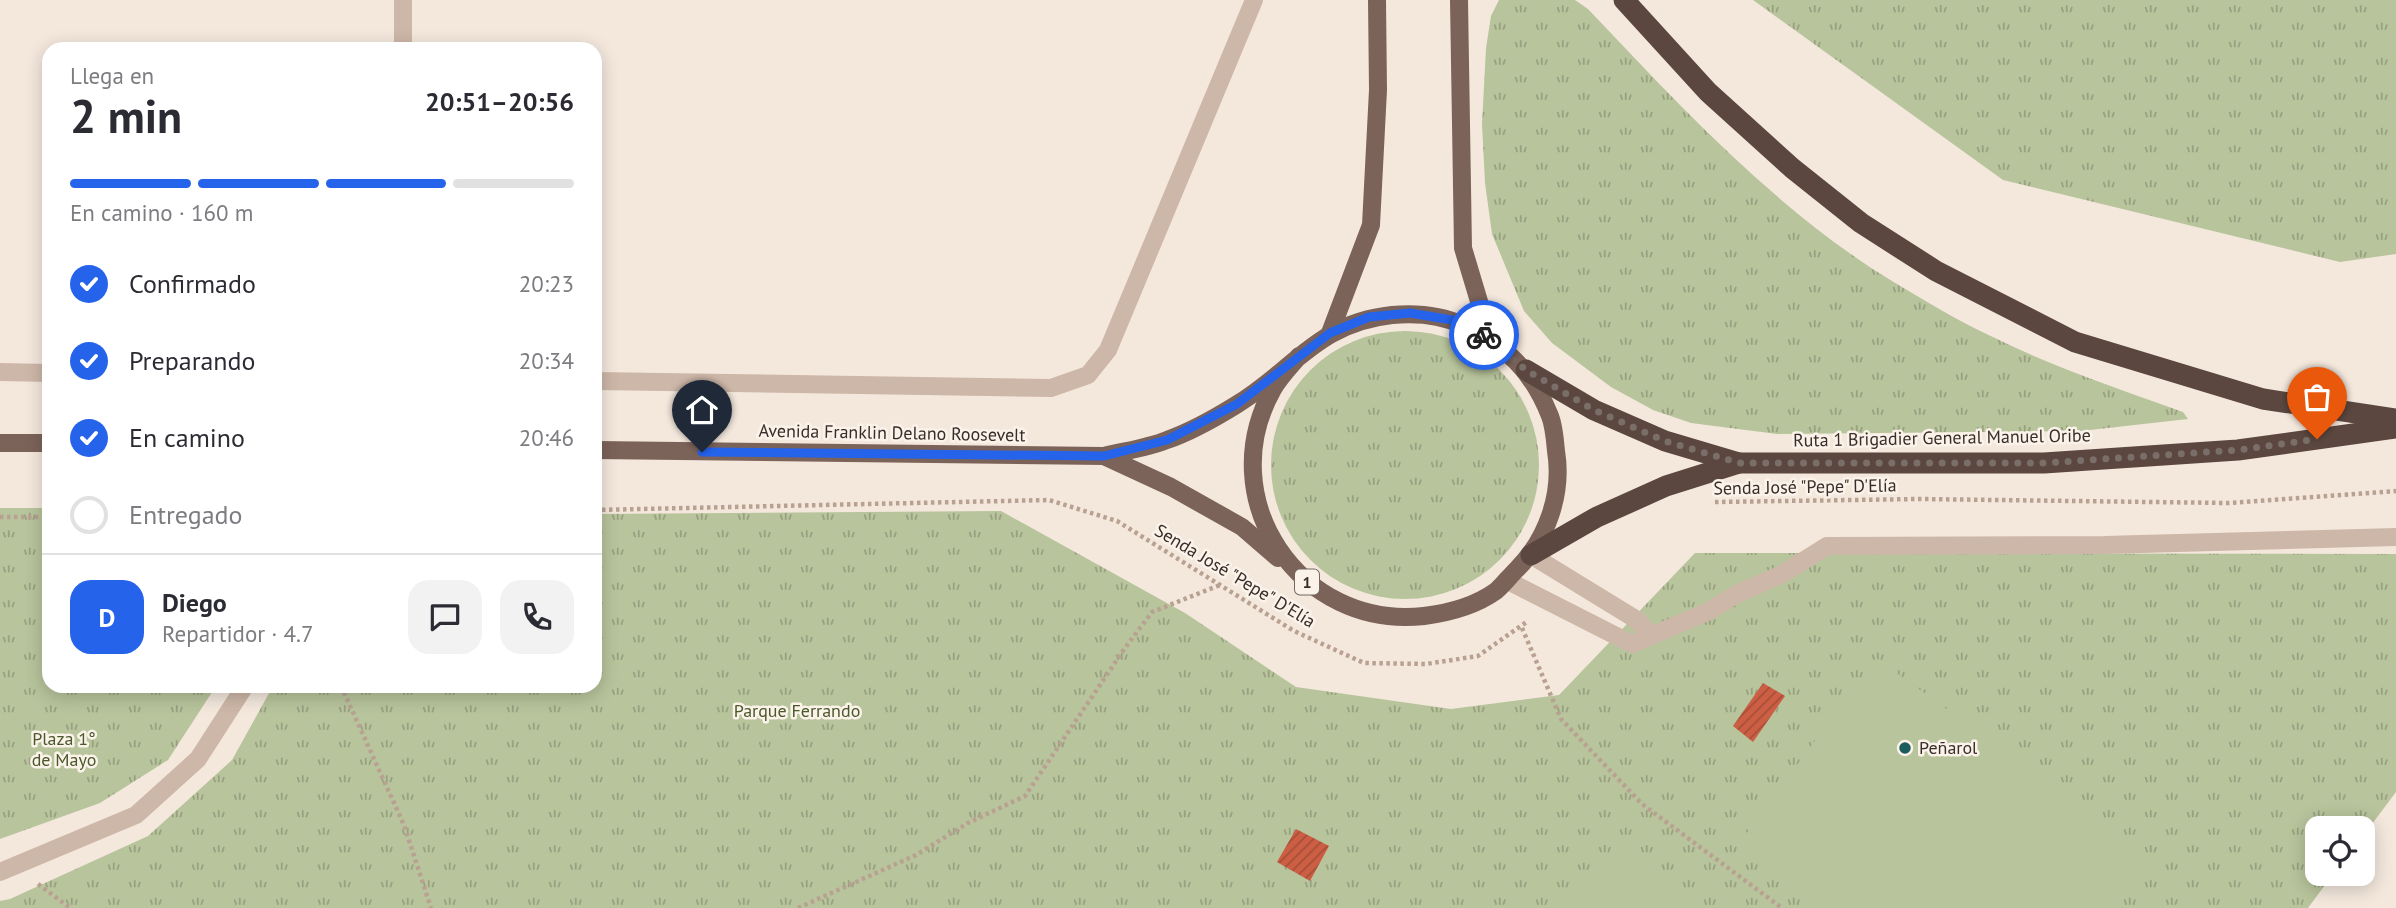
<!DOCTYPE html>
<html lang="es">
<head>
<meta charset="utf-8">
<style>
  body { margin:0; font-family:"PT Sans",sans-serif; background:#f2f2f3; color:#2b2b33; height:100vh; display:flex; flex-direction:column; font-size:26px; white-space:nowrap }
  * { box-sizing:border-box; margin:0 }
  p { font-size:23px; color:#7c7c81 }
  .icon { flex:none; width:38px; height:38px; fill:none; stroke:currentColor; stroke-width:2; stroke-linecap:round; stroke-linejoin:round }
  .map { position:relative; flex:1; overflow:hidden }
  .side { position:absolute; left:42px; top:42px; width:560px; height:651px; display:flex; flex-direction:column; background:#fff; border-radius:21px; box-shadow:0 4px 18px #0003 }
  .side>* { flex:none }
  .tools { position:absolute; left:2305px; top:816px; display:grid; gap:14px }
  .tools a { display:grid; place-items:center; width:70px; height:70px; border-radius:14px; background:#fff; box-shadow:0 4px 18px #0003; font-size:35px }
  .pin { position:absolute; display:grid; place-items:center; width:60px; height:60px; color:#fff; margin:-72px -30px; border-radius:50% 50% 50% 0; rotate:-45deg; box-shadow:0 0 7px #0007 }
  .pin .icon { rotate:45deg }
  .courier { position:absolute; display:grid; place-items:center; width:70px; height:70px; margin:-35px; border:5px solid #2563eb; border-radius:50%; background:#fff; color:#222; box-shadow:0 2px 9px #0007 }
  .overview em { font-style:normal; font-weight:700 }
  .overview div { display:flex; flex-direction:column-reverse }
  .overview { display:flex; align-items:center; justify-content:space-between; height:119px; padding:0 28px }
  h1 { font-size:46px; font-weight:700; line-height:52px }
  .bar { display:grid; grid-template-columns:repeat(4,1fr); gap:10px 7px; align-content:center; height:84px; padding:0 28px }
  .bar i { height:9px; border-radius:5px; background:#e1e1e2 }
  .bar .active { background:#2563eb }
  .bar p { grid-column:span 4 }
  .line { display:flex; align-items:center; gap:18px; padding:0 28px; border-top:2px solid #e1e1e2 }
  .line div { flex:1 }
  .round { display:grid; place-items:center; flex:none; width:74px; height:74px; border-radius:21px; background:#f2f2f3 }
  ol { padding:0 28px; list-style:none }
  li { display:flex; align-items:center; gap:21px; height:77px }
  li p { margin-inline-start:auto }
  li .icon { padding:7px; border-radius:50%; background:#2563eb; color:#fff; stroke-width:4 }
  li:last-child { color:#7c7c81 }
  li i { width:38px; height:38px; border:4px solid #e1e1e2; border-radius:50% }
  .map>svg:first-child { display:block }
  .grass { fill:url(#grass-tufts) }
  .pitch { fill:#b8c49c }
  .building { fill:url(#building-hatch) }
  .lines { fill:none; stroke-linecap:round; stroke-linejoin:round }
  .path { stroke:#b9a192; stroke-width:4.5; stroke-dasharray:3.5 3.5; stroke-linecap:butt }
  .street { stroke:#cdb7a8; stroke-width:18 }
  .primary { stroke:#7c6359; stroke-width:18 }
  .highway { stroke:#5b473f; stroke-width:21 }
  .done { stroke:#7a6e68; stroke-width:7; stroke-dasharray:0 12.6 }
  .route { stroke:#2563eb; stroke-width:9 }
  .poi-dot { fill:#1c5c5d; stroke:#fbf3ea; stroke-width:2.5 }
  .labels { text-anchor:middle; stroke-width:5; stroke-linejoin:round; paint-order:stroke }
  .shield { fill:#fbf3ea; stroke:#736863; stroke-width:2 }
  .shield-label { font-size:16px; font-weight:bold; fill:#392d29 }
  .street-label { font-size:18px; fill:#392d29; stroke:#fbf3ea }
  .park-label { font-size:18px; fill:#4a592b; stroke:#fbf3ea }
  .poi-label { font-size:18px; fill:#392d29; stroke:#fbf3ea; text-anchor:start }
</style>
</head>
<body>
<div class="map">
<svg width="2396" height="908" viewBox="0 0 2396 908">
  <defs>
    <pattern id="grass-tufts" width="24" height="20" patternUnits="userSpaceOnUse" patternTransform="scale(1.75)"><rect width="24" height="20" fill="#b8c49c"/><path d="M3 7l-1-3M5 7V3M7 7l1-3M15 17l-1-3M17 17v-4M19 17l1-3" fill="none" stroke="#97a07f"/></pattern>
    <pattern id="building-hatch" width="6" height="6" patternUnits="userSpaceOnUse" patternTransform="scale(1.75)"><rect width="6" height="6" fill="#cc5e44"/><path d="M-1 1l2-2M0 6l6-6M5 7l2-2" fill="none" stroke="#a74e39"/></pattern>
  </defs>
  <rect width="100%" height="100%" fill="#f4e8dd"/>
  <!-- grass -->
  <g class="grass">
    <path d="M1499,0H1575L1588,9C1680,106 1778,212 1892,281C1925,301 1960,322 1995,338C2055,368 2120,389 2183,412L2188,419L2081,431L1777,434L1691,423L1653,410L1611,387L1552,343L1524,311L1492,234L1485,183L1482,124L1486,48L1491,16Z"/>
    <polygon points="1753,0 2396,0 2396,254 2340,262 2003,180"/>
    <circle cx="1405" cy="465" r="134"/>
    <polygon points="0,508 49,508 49,686 216,686 168,760 100,803 0,839"/>
    <polygon points="1001,511 1185,613 1296,687 1451,709 1559,695 1695,553 2396,554 2396,792 2363,836 2362,828 2317,828 2317,873 2334,873 2308,908 0,908 0,901 10,899 148,836 232,760 273,686 595,686 595,514"/>
  </g>
  <!-- pitch -->
  <g class="pitch">
    <polygon points="1876,658 2149,856 2110,908 1834,908 1743,838"/>
    <polygon points="1618,842 1619,842 1707,908 1569,908"/>
  </g>
  <!-- building -->
  <g class="building">
    <polygon points="1763,683 1785,696 1753,742 1733,726"/>
    <polygon points="1296,829 1329,846 1310,881 1277,862"/>
  </g>
  <g class="lines">
    <!-- path -->
    <g class="path">
      <polyline points="1715,502 1919,499 2228,503 2396,491"/>
      <polyline points="595,510 1049,500 1117,521 1294,631 1364,663 1426,664 1478,656 1528,621"/>
      <polyline points="0,517 49,517"/>
      <polyline points="1522,628 1561,719 1642,804 1782,908"/>
      <polyline points="341,686 404,825 431,908"/>
      <polyline points="38,884 70,908"/>
      <polyline points="798,908 916,855 968,823 1025,796 1125,648 1152,612 1220,585"/>
    </g>
    <!-- street -->
    <g class="street">
      <polyline points="403,49 403,0"/>
      <polyline points="0,372 49,373"/>
      <polyline points="595,381 1051,388 1088,375 1108,350 1254,0"/>
      <polyline points="1531,555 1637,620 1652,636"/>
      <polyline points="1506,580 1632,644 1707,612 1737,594 1782,574 1827,546 2104,545 2396,537"/>
      <polyline points="0,872 136,815 198,759 245,686"/>
    </g>
    <!-- primary -->
    <g class="primary">
      <polyline points="1459,0 1463,248 1490,338"/>
      <polyline points="1330,333 1371,225 1378,90 1377,0"/>
      <polyline points="0,443 49,443"/>
      <path d="M595,450L1104,456C1124,451 1147,448 1167,440C1190,432 1215,418 1236,405C1294,370 1317,323 1392,315C1415,313 1441,315 1462,325C1505,345 1532,370 1550,416C1554,426 1555,440 1556,451C1563,494 1547,539 1517,569C1510,576 1503,585 1496,591C1475,606 1448,613 1424,616C1300,630 1211,499 1273,389C1280,377 1290,367 1299,356"/>
      <polyline points="1104,456 1171,487 1242,527 1278,558"/>
    </g>
    <!-- highway -->
    <g class="highway">
      <polyline points="1624,0 1708,92 1792,168 1861,223 1936,271 2075,342 2263,399 2396,419"/>
      <polyline points="1526,370 1594,410 1665,441 1739,463 2044,463 2238,450 2396,428"/>
      <polyline points="1531,555 1597,517 1666,486 1739,463"/>
    </g>
  </g>
  <g class="lines">
    <!-- done -->
    <polyline class="done" points="1484,335 1526,370 1594,410 1665,441 1739,463 2044,463 2238,450 2317,439"/>
    <!-- route -->
    <polyline class="route" points="702,452 1104,456 1167,440 1237,404 1330,333 1369,317 1410,313 1452,320 1484,335"/>
  </g>
  <!-- markers -->
  <circle class="poi-dot" cx="1905" cy="748" r="7"/>
  <g class="labels">
    <!-- shield labels -->
    <rect class="shield" x="1295" y="569.5" width="24" height="25" rx="5"/>
    <g class="shield-label">
      <text x="1307" y="588">1</text>
    </g>
    <!-- street labels -->
    <g class="street-label">
      <text transform="translate(892 433) rotate(1)" y="6">Avenida Franklin Delano Roosevelt</text>
      <text transform="translate(1942 438) rotate(-1)" y="6">Ruta 1 Brigadier General Manuel Oribe</text>
      <text transform="translate(1805 487) rotate(-1)" y="6">Senda José "Pepe" D'Elía</text>
      <text transform="translate(1235 576) rotate(31)" y="6">Senda José "Pepe" D'Elía</text>
    </g>
    <!-- park labels -->
    <g class="park-label">
      <text x="797" y="717">Parque Ferrando</text>
      <text x="64" y="745">Plaza 1°<tspan x="64" dy="21">de Mayo</tspan></text>
    </g>
    <!-- poi labels -->
    <g class="poi-label">
      <text x="1919" y="754">Peñarol</text>
    </g>
  </g>
</svg>
<div class="tools">
<a><svg class="icon" aria-label="locate" viewBox="0 0 24 24"><circle cx="12" cy="12" r="6"/><path d="M12 2v4M12 18v4M2 12h4M18 12h4"/></svg></a>
</div>
<div class="pin" style="left:2317px;top:439px;background:#ea580c"><svg class="icon" aria-label="bag" viewBox="0 0 24 24"><path d="M5 8h14l-1 12H6zM9 8a3 3 0 0 1 6 0"/></svg></div>
<div class="pin" style="left:702px;top:452px;background:#1f2937"><svg class="icon" aria-label="home" viewBox="0 0 24 24"><path d="M3 11l9-7 9 7M6 9v11h12V9"/></svg></div>
<div class="courier" style="left:1484px;top:335px"><svg class="icon" aria-label="bike" viewBox="0 0 24 24"><circle cx="6" cy="16" r="4"/><circle cx="18" cy="16" r="4"/><path d="M6 16l4-8h5l3 8M10 8l3 8H6M13 5h3"/></svg></div>
<section class="side">
<div class="overview"><div><h1>2 min</h1><p>Llega en</p></div><em>20:51–20:56</em></div>
<div class="bar"><i class="active"></i><i class="active"></i><i class="active"></i><i></i><p>En camino · 160 m</p></div>
<ol>
<li><svg class="icon" aria-label="check" viewBox="0 0 24 24"><path d="M5 12l5 5 9-10"/></svg>Confirmado<p>20:23</p></li>
<li><svg class="icon" aria-label="check" viewBox="0 0 24 24"><path d="M5 12l5 5 9-10"/></svg>Preparando<p>20:34</p></li>
<li><svg class="icon" aria-label="check" viewBox="0 0 24 24"><path d="M5 12l5 5 9-10"/></svg>En camino<p>20:46</p></li>
<li><i></i>Entregado</li>
</ol>
<div class="line" style="height:126px"><b class="round" style="background:#2563eb;color:#fff">D</b><div><b>Diego</b><p>Repartidor · 4.7</p></div><a class="round"><svg class="icon" aria-label="chat" viewBox="0 0 24 24"><path d="M4 5h16v11H9l-5 4z"/></svg></a><a class="round"><svg class="icon" aria-label="phone" viewBox="0 0 24 24"><path d="M5 4h4l2 5-3 2q2 4 5 5l2-3 5 2v4C11 20 4 13 5 4z"/></svg></a></div>
</section>
</div>
</body>
</html>
